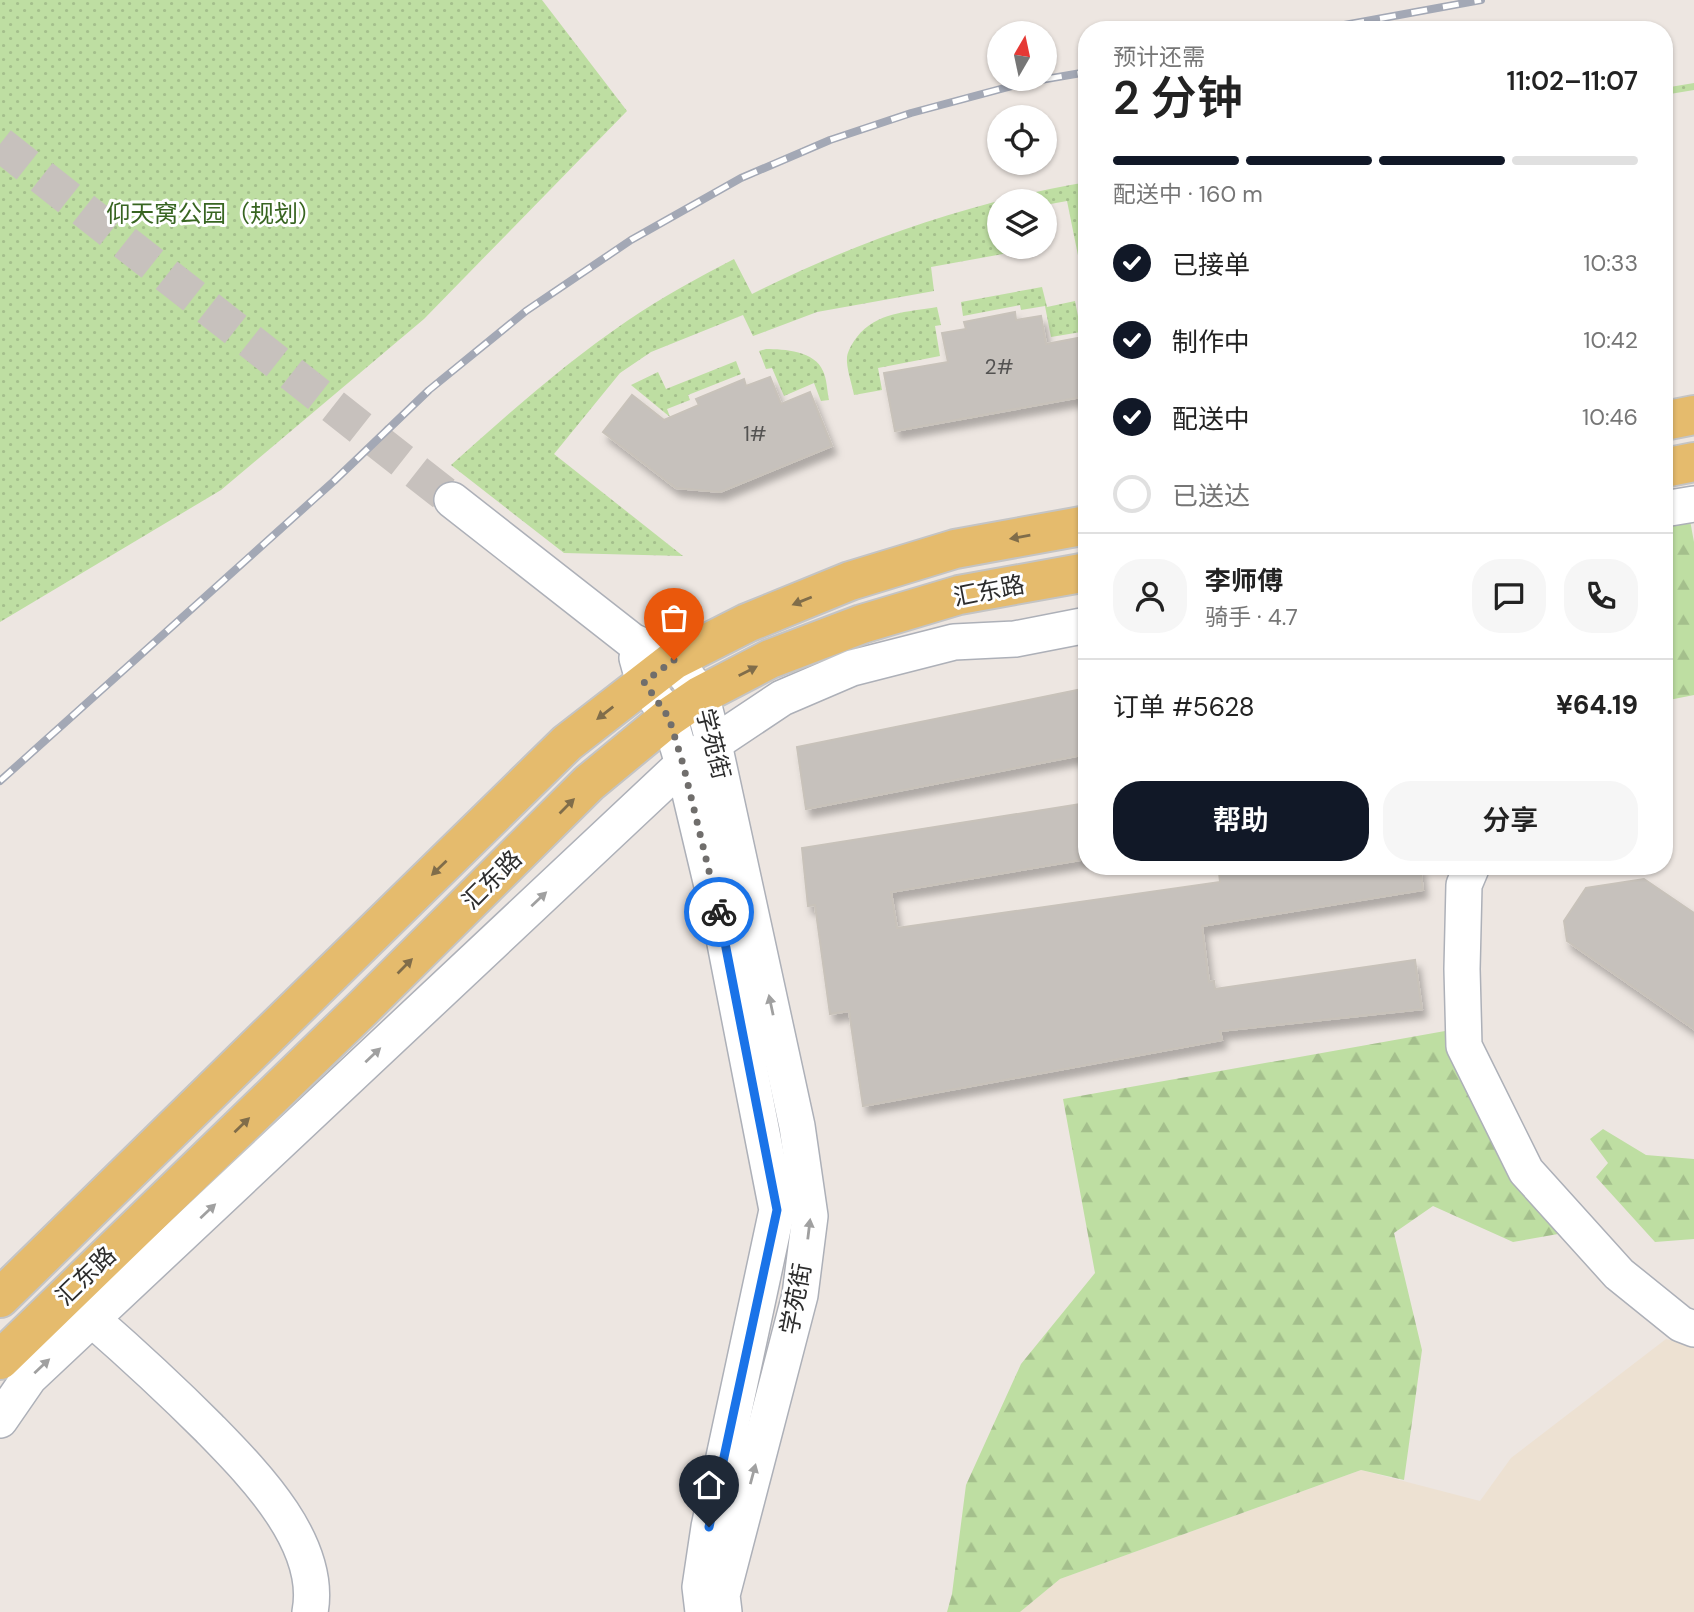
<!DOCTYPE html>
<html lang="zh">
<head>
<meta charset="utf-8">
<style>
  body { margin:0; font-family:"DM Sans","Noto Sans SC",sans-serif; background:#f6f6f6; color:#222; height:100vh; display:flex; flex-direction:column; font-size:26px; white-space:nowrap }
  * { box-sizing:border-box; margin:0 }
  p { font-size:23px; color:#767676 }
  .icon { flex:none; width:38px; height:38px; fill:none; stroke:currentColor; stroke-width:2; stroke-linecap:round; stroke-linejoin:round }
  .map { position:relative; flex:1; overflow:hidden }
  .drawer { position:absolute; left:1078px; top:21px; width:595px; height:854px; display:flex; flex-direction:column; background:#fff; border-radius:28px; box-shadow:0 2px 5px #0004 }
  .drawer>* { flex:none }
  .needle { width:46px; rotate:9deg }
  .controls { position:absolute; left:987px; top:21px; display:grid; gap:14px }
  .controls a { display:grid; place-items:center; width:70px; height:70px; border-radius:50%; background:#fff; box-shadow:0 2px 5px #0004; font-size:35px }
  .pin { position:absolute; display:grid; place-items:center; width:60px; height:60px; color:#fff; margin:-72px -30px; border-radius:50% 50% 50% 0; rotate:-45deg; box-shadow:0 0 7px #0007 }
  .pin .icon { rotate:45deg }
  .courier { position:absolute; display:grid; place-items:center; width:70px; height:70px; margin:-35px; border:5px solid #1a73e8; border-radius:50%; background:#fff; color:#222; box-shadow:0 2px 9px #0007 }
  .summary em { font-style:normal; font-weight:600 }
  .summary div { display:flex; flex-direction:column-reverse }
  .summary { display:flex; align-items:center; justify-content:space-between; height:119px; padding:0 35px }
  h1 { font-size:46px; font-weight:600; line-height:52px }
  .bar { display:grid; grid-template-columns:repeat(4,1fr); gap:10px 7px; align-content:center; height:84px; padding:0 35px }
  .bar i { height:9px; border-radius:5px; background:#e0e0e0 }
  .bar .selected { background:#111827 }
  .bar p { grid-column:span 4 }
  .line { display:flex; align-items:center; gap:18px; padding:0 35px; border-top:2px solid #e0e0e0 }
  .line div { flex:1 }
  .round { display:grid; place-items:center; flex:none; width:74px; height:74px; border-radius:28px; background:#f6f6f6 }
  ol { padding:0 35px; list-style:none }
  li { display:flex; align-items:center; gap:21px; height:77px }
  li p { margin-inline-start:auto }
  li .icon { padding:7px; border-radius:50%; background:#111827; color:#fff; stroke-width:4 }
  li:last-child { color:#767676 }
  li i { width:38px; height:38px; border:4px solid #e0e0e0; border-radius:50% }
  .cta { display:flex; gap:14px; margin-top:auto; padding:14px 35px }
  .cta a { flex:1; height:80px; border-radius:28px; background:#111827; color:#fff; font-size:28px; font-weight:600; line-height:80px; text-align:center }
  .cta a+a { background:#f6f6f6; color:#222 }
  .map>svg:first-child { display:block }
  .education { fill:#ede1d2 }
  .grass { fill:url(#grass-dots) }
  .forest { fill:url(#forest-firs) }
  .building { fill:#c6c1bc; stroke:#c8c2ba; stroke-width:2; filter:url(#shadow) }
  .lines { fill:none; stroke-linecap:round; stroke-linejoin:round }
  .minor-tunnel { stroke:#c7c1bd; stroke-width:35; stroke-dasharray:35 18; stroke-linecap:butt }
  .minor-casing { stroke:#adb0b8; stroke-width:38 }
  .major-casing { stroke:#c4c4c4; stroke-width:42 }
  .minor { stroke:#fff; stroke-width:35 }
  .major { stroke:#e5bb6d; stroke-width:38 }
  .rail-casing { stroke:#a3a8b5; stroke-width:8 }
  .rail { stroke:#fff; stroke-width:5; stroke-dasharray:16; stroke-linecap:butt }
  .oneway { fill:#806d4a }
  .oneway2 { fill:#a0a0a0 }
  .done { stroke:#706e6c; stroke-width:7; stroke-dasharray:0 12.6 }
  .route { stroke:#1a73e8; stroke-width:9 }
  .labels { text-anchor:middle; stroke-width:6; stroke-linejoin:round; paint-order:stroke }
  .number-label { font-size:21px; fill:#535251 }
  .park-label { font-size:24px; fill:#386521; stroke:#fff }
  .street-label { font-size:24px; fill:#2d2d2d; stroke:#fff }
</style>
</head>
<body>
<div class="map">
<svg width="1694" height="1612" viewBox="0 0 1694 1612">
  <defs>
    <pattern id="grass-dots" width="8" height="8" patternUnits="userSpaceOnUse" patternTransform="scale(1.75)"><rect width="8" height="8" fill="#bedea2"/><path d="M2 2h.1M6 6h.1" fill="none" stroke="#a4bf8c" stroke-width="1.8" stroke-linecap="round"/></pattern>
    <pattern id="forest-firs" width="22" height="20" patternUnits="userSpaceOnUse" patternTransform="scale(1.75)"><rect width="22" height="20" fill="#bedea2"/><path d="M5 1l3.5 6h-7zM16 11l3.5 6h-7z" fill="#a4bf8c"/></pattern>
    <filter id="shadow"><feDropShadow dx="4.5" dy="8" stdDeviation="3.5" flood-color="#0004"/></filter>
  </defs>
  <rect width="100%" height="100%" fill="#ede6e1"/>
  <!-- education -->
  <polygon class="education" points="1666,1339 1694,1346 1694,1612 1020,1612 1060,1579 1361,1470 1480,1501 1511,1458"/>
  <!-- grass -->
  <g class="grass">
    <polygon points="0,0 542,0 627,111 424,319 221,490 0,622"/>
    <polygon points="1694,83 1694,90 1664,95 1664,88"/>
    <path d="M1087,182V191L1080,193L1087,225V274L1082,275L1067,201L1045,205V201H999V247L1036,248L931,267L934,291L817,312L753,336L743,315L651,352L620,373L554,454L683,556L564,553L451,465C508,414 564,364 627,321C661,298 697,278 734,259L752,294C860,240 967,203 1087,182Z"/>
    <polygon points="1042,287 1047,307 1075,301 1081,332 1051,337 1045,306 1021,310 1020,305 963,316 961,302"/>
    <path d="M937,307L941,325L935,326L940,356L878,368L882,390L854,395C852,384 846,368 847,357C848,350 853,342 857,337C876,312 908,312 937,307Z"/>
    <path d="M766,349C784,349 815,351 823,371C827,379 827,391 829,400L821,401L814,383L784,396L772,368L766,369L759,351Z"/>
    <polygon points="736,361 741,374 688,395 690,400 667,409 670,417 631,385 658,372 666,389"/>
  </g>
  <!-- forest -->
  <g class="forest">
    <polygon points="1689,515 1694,542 1694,695 1664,701 1664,519"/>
    <polygon points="1445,1031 1449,1057 1509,1177 1558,1234 1513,1242 1433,1206 1394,1233 1422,1350 1404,1480 1361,1470 1060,1579 1020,1612 947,1612 952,1594 966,1485 1021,1364 1095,1273 1063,1099"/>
    <polygon points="1603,1129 1646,1155 1694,1159 1694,1239 1655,1242 1596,1177 1608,1163 1590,1139"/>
  </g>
  <!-- building -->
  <g class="building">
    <polygon points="1015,312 1016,320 1041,316 1046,344 1078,338 1087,396 895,431 884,373 948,362 942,333 966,329 964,322"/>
    <polygon points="770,377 781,404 810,392 832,446 720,492 676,488 603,432 632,395 664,420 699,405 696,399 744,379 746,386"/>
    <polygon points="1087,688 1087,754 806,809 797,747"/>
    <polygon points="1087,803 1087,859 891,892 897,928 1220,882 1219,872 1252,866 1420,866 1423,890 1202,926 1209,982 1214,981 1215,989 1415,960 1422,1009 1220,1031 1222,1040 863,1106 849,1011 830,1014 815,905 808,906 802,848"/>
    <polygon points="1644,879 1694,913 1694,1029 1567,941 1564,921 1586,888"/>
  </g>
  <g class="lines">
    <!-- minor-tunnel -->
    <polyline class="minor-tunnel" points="0,144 452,500"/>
    <defs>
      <g id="minor">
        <polyline points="452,500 632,641 674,660 701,695 714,744 797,1126 810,1216 800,1295 722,1595 724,1612"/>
        <polyline points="1664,509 1694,504"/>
        <polyline points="637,658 644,683 669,717 683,764 722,928 777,1210 709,1527 700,1587 703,1612"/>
        <polyline points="1472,866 1464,885 1462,969 1464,1046 1526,1171 1619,1274 1681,1324 1694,1329"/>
        <path d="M92,1319C132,1354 171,1390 209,1428C253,1473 323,1543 310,1612"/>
        <polyline points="0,1420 29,1378 683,764 782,698 852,668 954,642 1015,639 1087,625"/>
      </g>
      <g id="major">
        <polyline points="1664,421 1694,415"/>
        <polyline points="1664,468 1694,462"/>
        <polyline points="0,1298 567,743 674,660 747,623 850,581 955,549 1087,525"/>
        <polyline points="0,1360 363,1008 589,783 669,717 701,695 770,659 862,624 959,595 1087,572"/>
      </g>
    </defs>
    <!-- minor casing -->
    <use href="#minor" class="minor-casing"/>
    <!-- major casing -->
    <use href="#major" class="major-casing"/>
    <!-- minor -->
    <use href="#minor" class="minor"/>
    <!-- major -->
    <use href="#major" class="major"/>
    <defs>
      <g id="rail">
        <polyline points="1317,30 1481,0"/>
        <polyline points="0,781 334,481 429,390 526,311 631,240 741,178 830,140 911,113 1023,83 1087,72"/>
      </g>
    </defs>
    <!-- rail casing -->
    <use href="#rail" class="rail-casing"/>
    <!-- rail -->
    <use href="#rail" class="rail"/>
  </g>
  <!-- one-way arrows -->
  <defs><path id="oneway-solid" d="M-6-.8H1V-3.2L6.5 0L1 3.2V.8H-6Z" transform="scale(1.75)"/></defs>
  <g class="oneway">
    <use href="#oneway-solid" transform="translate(1020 537) rotate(170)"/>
    <use href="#oneway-solid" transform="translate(802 601) rotate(158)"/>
    <use href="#oneway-solid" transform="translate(748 671) rotate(-27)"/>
    <use href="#oneway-solid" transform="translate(605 713) rotate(142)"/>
    <use href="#oneway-solid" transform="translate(567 806) rotate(-45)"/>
    <use href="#oneway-solid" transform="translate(439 868) rotate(136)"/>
    <use href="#oneway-solid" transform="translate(405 966) rotate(-45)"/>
    <use href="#oneway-solid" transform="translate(242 1125) rotate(-44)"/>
  </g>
  <g class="oneway2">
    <use href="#oneway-solid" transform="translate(539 899) rotate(-43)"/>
    <use href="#oneway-solid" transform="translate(771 1005) rotate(-102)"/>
    <use href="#oneway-solid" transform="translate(373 1055) rotate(-43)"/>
    <use href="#oneway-solid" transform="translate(208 1211) rotate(-43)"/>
    <use href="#oneway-solid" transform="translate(809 1229) rotate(-83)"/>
    <use href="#oneway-solid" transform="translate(42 1366) rotate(-43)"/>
    <use href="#oneway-solid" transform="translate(753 1474) rotate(-75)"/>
  </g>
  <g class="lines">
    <!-- done -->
    <polyline class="done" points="674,660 644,682 669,718 683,764 719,912"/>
    <!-- route -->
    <polyline class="route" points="709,1527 777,1210 719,912"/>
  </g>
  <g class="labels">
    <!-- number labels -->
    <g class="number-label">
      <text x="999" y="374">2#</text>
      <text x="755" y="441">1#</text>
    </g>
    <!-- park labels -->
    <g class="park-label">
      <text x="214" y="222">仰天窝公园（规划）</text>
    </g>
    <!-- street labels -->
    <g class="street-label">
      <text transform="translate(989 591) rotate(-11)" y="8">汇东路</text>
      <text transform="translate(713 744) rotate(76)" y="8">学苑街</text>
      <text transform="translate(492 880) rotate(-45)" y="8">汇东路</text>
      <text transform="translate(86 1276) rotate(-44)" y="8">汇东路</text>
      <text transform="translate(796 1299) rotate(-79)" y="8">学苑街</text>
    </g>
  </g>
</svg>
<div class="controls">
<a><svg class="needle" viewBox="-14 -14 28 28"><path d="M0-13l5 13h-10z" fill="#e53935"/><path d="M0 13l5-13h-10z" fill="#767676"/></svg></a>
<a><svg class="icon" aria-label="locate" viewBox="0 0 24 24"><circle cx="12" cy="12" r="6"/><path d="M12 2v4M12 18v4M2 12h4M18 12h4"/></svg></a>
<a><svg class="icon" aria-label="layers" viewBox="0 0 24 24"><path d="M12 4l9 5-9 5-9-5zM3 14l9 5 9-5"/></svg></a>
</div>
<div class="pin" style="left:674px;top:660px;background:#ea580c"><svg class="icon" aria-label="bag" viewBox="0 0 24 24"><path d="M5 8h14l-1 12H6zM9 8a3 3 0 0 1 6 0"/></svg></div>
<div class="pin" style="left:709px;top:1527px;background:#1f2937"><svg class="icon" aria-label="home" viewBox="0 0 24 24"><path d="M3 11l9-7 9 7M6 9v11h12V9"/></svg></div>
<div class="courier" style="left:719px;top:912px"><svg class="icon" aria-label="bike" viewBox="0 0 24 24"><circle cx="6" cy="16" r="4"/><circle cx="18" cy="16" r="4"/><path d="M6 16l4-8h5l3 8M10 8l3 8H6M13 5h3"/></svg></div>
<section class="drawer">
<div class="summary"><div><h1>2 分钟</h1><p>预计还需</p></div><em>11:02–11:07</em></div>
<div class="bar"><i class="selected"></i><i class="selected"></i><i class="selected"></i><i></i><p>配送中 · 160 m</p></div>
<ol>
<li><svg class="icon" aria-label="check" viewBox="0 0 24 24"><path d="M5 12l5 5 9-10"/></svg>已接单<p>10:33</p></li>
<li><svg class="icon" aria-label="check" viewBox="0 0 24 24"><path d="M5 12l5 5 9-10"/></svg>制作中<p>10:42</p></li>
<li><svg class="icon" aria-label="check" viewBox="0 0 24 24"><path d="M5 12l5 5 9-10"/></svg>配送中<p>10:46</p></li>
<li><i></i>已送达</li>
</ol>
<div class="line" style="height:126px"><a class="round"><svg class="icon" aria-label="person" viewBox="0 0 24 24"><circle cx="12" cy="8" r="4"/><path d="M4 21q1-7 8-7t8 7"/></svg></a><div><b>李师傅</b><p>骑手 · 4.7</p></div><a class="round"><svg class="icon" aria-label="chat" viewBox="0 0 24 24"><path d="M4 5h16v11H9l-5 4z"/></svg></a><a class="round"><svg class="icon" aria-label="phone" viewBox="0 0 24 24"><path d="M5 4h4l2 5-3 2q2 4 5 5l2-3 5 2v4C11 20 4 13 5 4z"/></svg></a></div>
<div class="line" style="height:91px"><div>订单 #5628</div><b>¥64.19</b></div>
<div class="cta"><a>帮助</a><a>分享</a></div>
</section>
</div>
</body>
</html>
